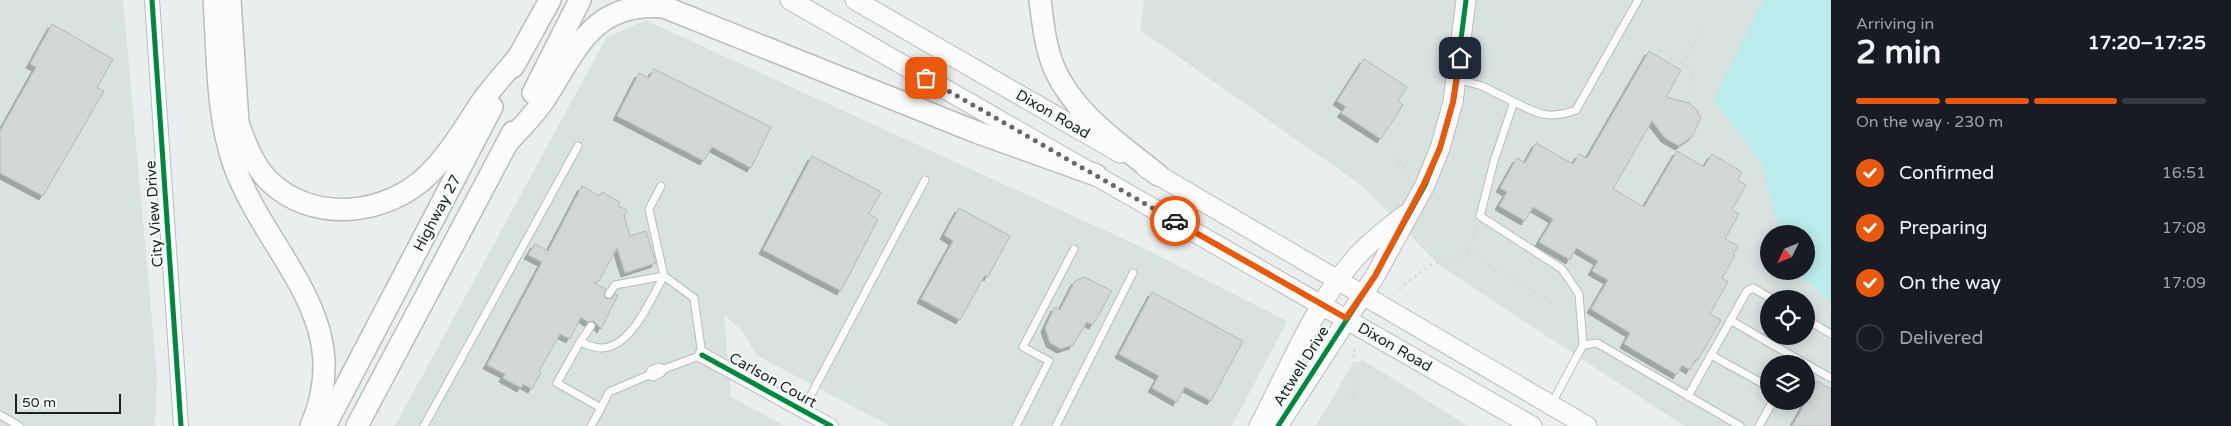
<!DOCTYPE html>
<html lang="en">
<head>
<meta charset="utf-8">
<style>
  body { margin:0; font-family:"Varela Round",sans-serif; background:#242831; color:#f1f3f6; height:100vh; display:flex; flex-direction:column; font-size:19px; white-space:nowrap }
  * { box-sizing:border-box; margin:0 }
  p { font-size:16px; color:#9ea1a6 }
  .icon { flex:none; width:28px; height:28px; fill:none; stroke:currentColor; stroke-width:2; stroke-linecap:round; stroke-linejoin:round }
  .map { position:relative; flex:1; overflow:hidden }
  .panel { display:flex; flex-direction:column; background:#171b24; width:400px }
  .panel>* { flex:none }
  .needle { width:32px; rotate:227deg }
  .controls { position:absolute; left:1760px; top:225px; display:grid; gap:10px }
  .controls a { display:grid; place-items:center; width:55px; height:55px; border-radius:50%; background:#171b24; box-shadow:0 2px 12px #0003; font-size:25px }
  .scale { position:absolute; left:15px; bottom:12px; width:106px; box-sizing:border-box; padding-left:5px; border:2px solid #1f2121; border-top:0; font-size:14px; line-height:18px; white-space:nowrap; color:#1f2121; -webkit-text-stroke:4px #f6fdfc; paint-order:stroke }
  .pin { position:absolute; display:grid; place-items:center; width:42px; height:42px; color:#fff; margin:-21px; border-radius:10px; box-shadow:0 2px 8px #0006 }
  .courier { position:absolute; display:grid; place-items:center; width:50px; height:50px; margin:-25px; border:4px solid #ea580c; border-radius:50%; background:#fff; color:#222; box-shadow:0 1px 6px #0007 }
  .headline em { font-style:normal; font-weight:700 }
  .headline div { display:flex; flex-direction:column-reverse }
  .headline { display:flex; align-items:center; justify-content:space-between; height:85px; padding:0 25px }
  h1 { font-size:32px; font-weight:700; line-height:38px }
  .bar { display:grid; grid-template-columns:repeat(4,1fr); gap:8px 5px; align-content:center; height:60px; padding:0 25px }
  .bar i { height:6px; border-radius:4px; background:#363941 }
  .bar .on { background:#ea580c }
  .bar p { grid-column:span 4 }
  ol { padding:0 25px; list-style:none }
  li { display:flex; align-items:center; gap:15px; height:55px }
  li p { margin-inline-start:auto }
  li .icon { padding:5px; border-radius:50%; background:#ea580c; color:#fff; stroke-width:4 }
  li:last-child { color:#9ea1a6 }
  li i { width:28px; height:28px; border:2px solid #363941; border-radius:50% }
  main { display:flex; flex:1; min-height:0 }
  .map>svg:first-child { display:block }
  .built { fill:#d7e2e1; fill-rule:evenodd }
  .green { fill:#bbebea }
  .building { fill:#d3d6d6; stroke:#b6b9b9; filter:url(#shadow) }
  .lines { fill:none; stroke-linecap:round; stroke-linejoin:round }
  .lane-casing { stroke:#babdbd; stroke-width:9 }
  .street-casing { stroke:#babdbd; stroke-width:16 }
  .secondary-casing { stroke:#babdbd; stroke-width:21 }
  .primary-casing { stroke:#babdbd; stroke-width:24 }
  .path { stroke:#d7d8d8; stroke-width:2.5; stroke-dasharray:2.5 4; stroke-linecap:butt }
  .lane { stroke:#fcfcfc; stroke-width:7 }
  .street { stroke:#fcfcfc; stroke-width:14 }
  .secondary { stroke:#fcfcfc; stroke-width:19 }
  .primary { stroke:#fcfcfc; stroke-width:21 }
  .cycleway-casing { stroke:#f6fdfc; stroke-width:8 }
  .cycleway { stroke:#00873e; stroke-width:5 }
  .done { stroke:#666969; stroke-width:5; stroke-dasharray:0 9 }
  .route { stroke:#ea580c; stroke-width:6 }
  .labels { text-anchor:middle; stroke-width:4; stroke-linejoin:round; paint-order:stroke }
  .street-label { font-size:15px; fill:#1f2121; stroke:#f6fdfc }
</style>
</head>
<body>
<main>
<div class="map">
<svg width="1831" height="426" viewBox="0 0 1831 426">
  <defs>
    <filter id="shadow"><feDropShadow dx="-4" dy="4" stdDeviation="0" flood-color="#0004"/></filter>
  </defs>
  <rect width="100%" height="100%" fill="#eaeeee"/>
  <!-- built -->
  <g class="built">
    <polygon points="0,0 123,0 157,376 155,426 0,426"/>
    <path d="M1144,0H1763L1714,100L1761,162L1780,234H1769V271H1795L1831,302V426H1684L1440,266L1361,185L1140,30ZM1769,299H1806V336H1769ZM1769,364H1806V401H1769Z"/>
    <polygon points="645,20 1139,246 1287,321 1232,426 890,426 756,355 742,330 724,315 731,397 785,426 395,426 606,38"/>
    <polygon points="1363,360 1468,426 1316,426 1351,366"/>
  </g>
  <!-- green -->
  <polygon class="green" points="1763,0 1831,0 1831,302 1795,271 1806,271 1806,234 1780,234 1761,162 1714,100"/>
  <!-- building -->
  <g class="building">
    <polygon points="52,24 113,59 97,88 104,91 43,196 0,173 0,131 36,67 30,64"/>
    <polygon points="1649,51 1681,70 1666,97 1689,103 1696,109 1701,117 1693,136 1679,146 1665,138 1652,121 1613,189 1644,207 1677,151 1704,167 1712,154 1742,172 1738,180 1746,185 1732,210 1739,214 1725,239 1738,246 1733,255 1735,256 1722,278 1728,282 1710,314 1721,320 1698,360 1696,359 1690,370 1682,365 1677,375 1624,344 1630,333 1591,309 1608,280 1592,271 1598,261 1576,248 1570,260 1539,242 1553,219 1533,207 1525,221 1499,206 1507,192 1500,188 1517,158 1525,163 1536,143 1573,164 1579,154 1587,158"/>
    <polygon points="1364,59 1407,87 1398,101 1403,105 1381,139 1341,113 1346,107 1337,101"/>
    <polygon points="654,69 771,127 751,168 712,147 704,161 617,116 639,73 649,78"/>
    <polygon points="812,156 881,192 869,214 878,219 841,291 763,250"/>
    <polygon points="582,186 600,196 602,192 620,202 618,206 627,210 624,216 630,236 646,231 656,263 625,273 617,248 599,281 594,283 606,289 604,294 606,299 612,298 615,294 618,295 601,329 594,321 588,322 581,317 570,339 560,334 539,371 541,373 532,389 523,384 521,388 503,378 505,374 487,365 542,262 528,255 535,244 548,251"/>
    <polygon points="959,208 1010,236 988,277 985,275 960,320 921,299 953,241 944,235"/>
    <polygon points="1084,277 1112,291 1093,325 1087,322 1073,345 1061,349 1050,343 1045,328 1055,307 1060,310 1075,281"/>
    <polygon points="1152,292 1243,341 1211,401 1185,387 1177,402 1152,388 1159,376 1119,354"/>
    <polygon points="1817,381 1831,389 1831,426 1792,426"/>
  </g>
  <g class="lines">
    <defs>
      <g id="lane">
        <polyline points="1457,79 1482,86 1514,102 1494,161 1480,216 1562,269 1579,294 1583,345 1551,405"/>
        <path d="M1514,102C1538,114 1549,120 1576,110L1638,0"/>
        <path d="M661,186L649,209L664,276L694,298L702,355L664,369L659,367L651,370L649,375L609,392L601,408L557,383L580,342C586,344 596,349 602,348C632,347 651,298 664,276"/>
        <polyline points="609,294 615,285 664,276"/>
        <polyline points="1806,319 1831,334"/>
        <polyline points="1730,320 1806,364"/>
        <polyline points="580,342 591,326"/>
        <polyline points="1583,345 1597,343 1740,426"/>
        <polyline points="1711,355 1769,387"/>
        <polyline points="1806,364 1831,378"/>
        <polyline points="649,375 653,377 661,373 664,369"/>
        <polyline points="1688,396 1747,291 1753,288 1772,299"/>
        <polyline points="803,410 925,180"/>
        <polyline points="0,415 19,426"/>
        <polyline points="424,426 578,146"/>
        <polyline points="591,426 601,408"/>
        <polyline points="1016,426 1049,361 1023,347 1074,249"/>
        <polyline points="1056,426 1133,273"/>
        <polyline points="1759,426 1773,401"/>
      </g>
      <g id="street">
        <polyline points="152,0 181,426"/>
        <polyline points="702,355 831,426"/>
      </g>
      <g id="secondary">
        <polyline points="790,0 1532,426"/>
        <polyline points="855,0 1120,153"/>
        <polyline points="1146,168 1587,426"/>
        <path d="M1259,426C1287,373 1312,309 1351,263C1367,244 1386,229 1405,215"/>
        <polyline points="1278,426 1375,276 1425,185 1440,148 1453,102 1466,0"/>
      </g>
      <g id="primary">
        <path d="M214,0C218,55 216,113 234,165C267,256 358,320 311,426"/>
        <path d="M230,0L238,123C245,143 253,164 268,180C312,224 387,216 429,174C451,152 466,125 483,100C494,85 507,71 519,56"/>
        <path d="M1040,0C1043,23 1045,46 1054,68C1074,114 1120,144 1158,175"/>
        <polyline points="513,67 550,0"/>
        <polyline points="533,93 580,0"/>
        <path d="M507,143C520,129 534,115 545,99C577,48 594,1 664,7L976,132L1096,175"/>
        <polyline points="325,426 492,107"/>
        <polyline points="357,426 513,132"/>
      </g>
    </defs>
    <!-- lane casing -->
    <use href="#lane" class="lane-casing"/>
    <!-- street casing -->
    <use href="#street" class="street-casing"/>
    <!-- secondary casing -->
    <use href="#secondary" class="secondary-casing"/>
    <!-- primary casing -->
    <use href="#primary" class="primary-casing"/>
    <!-- path -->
    <g class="path">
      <polyline points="1659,51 1689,68 1693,74 1695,94"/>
      <polyline points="1681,64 1702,29"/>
      <polyline points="1385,140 1395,157 1412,176"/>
      <polyline points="1477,225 1469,253 1555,305"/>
      <polyline points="1399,289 1430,265 1469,253"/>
      <path d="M1351,396C1361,373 1350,367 1355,347"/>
    </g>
    <!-- lane -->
    <use href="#lane" class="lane"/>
    <!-- street -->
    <use href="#street" class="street"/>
    <!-- secondary -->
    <use href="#secondary" class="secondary"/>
    <!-- primary -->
    <use href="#primary" class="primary"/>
    <defs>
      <g id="cycleway">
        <polyline points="152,0 181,426"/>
        <polyline points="702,355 831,426"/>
        <polyline points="1278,426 1375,276 1425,185 1440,148 1453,102 1466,0"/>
      </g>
    </defs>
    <!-- cycleway casing -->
    <use href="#cycleway" class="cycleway-casing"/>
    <!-- cycleway -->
    <use href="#cycleway" class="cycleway"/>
  </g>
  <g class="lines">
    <!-- done -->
    <polyline class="done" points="926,78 1175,221"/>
    <!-- route -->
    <polyline class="route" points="1175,221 1346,318 1375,276 1424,184 1440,148 1453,102 1460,58"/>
  </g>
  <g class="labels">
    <!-- street labels -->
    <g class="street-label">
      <text transform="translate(1053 114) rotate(30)" y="5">Dixon Road</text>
      <text transform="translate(437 213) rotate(-62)" y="5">Highway 27</text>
      <text transform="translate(154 214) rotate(-94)" y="5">City View Drive</text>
      <text transform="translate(1395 347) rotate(30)" y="5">Dixon Road</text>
      <text transform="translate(1301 366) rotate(-58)" y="5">Attwell Drive</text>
      <text transform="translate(773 380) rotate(29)" y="5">Carlson Court</text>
    </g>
  </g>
</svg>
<div class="controls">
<a><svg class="needle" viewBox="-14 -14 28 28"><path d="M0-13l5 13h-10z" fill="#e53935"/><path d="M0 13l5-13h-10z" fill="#9ea1a6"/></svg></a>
<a><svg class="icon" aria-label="locate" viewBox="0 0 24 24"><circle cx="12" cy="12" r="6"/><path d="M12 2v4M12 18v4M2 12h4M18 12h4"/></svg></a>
<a><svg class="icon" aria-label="layers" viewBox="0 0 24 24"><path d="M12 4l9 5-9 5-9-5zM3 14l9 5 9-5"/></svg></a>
</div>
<div class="scale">50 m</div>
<div class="pin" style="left:926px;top:78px;background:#ea580c"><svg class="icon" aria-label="bag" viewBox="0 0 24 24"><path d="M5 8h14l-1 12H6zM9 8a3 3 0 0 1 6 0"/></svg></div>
<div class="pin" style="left:1460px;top:58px;background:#1f2937"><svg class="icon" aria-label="home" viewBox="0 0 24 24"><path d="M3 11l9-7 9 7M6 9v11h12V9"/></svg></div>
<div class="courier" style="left:1175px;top:221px"><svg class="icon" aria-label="car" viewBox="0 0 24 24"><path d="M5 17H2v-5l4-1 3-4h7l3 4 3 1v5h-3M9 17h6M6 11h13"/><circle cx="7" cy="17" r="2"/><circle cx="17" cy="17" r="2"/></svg></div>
</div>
<section class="panel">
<div class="headline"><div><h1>2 min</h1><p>Arriving in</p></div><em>17:20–17:25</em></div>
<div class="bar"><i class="on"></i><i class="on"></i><i class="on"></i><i></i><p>On the way · 230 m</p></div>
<ol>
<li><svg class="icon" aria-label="check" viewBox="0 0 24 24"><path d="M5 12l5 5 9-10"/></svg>Confirmed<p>16:51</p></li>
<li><svg class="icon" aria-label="check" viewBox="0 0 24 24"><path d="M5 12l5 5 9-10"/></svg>Preparing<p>17:08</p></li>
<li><svg class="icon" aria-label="check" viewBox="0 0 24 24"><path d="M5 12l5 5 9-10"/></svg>On the way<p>17:09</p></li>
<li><i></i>Delivered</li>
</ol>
</section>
</main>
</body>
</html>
